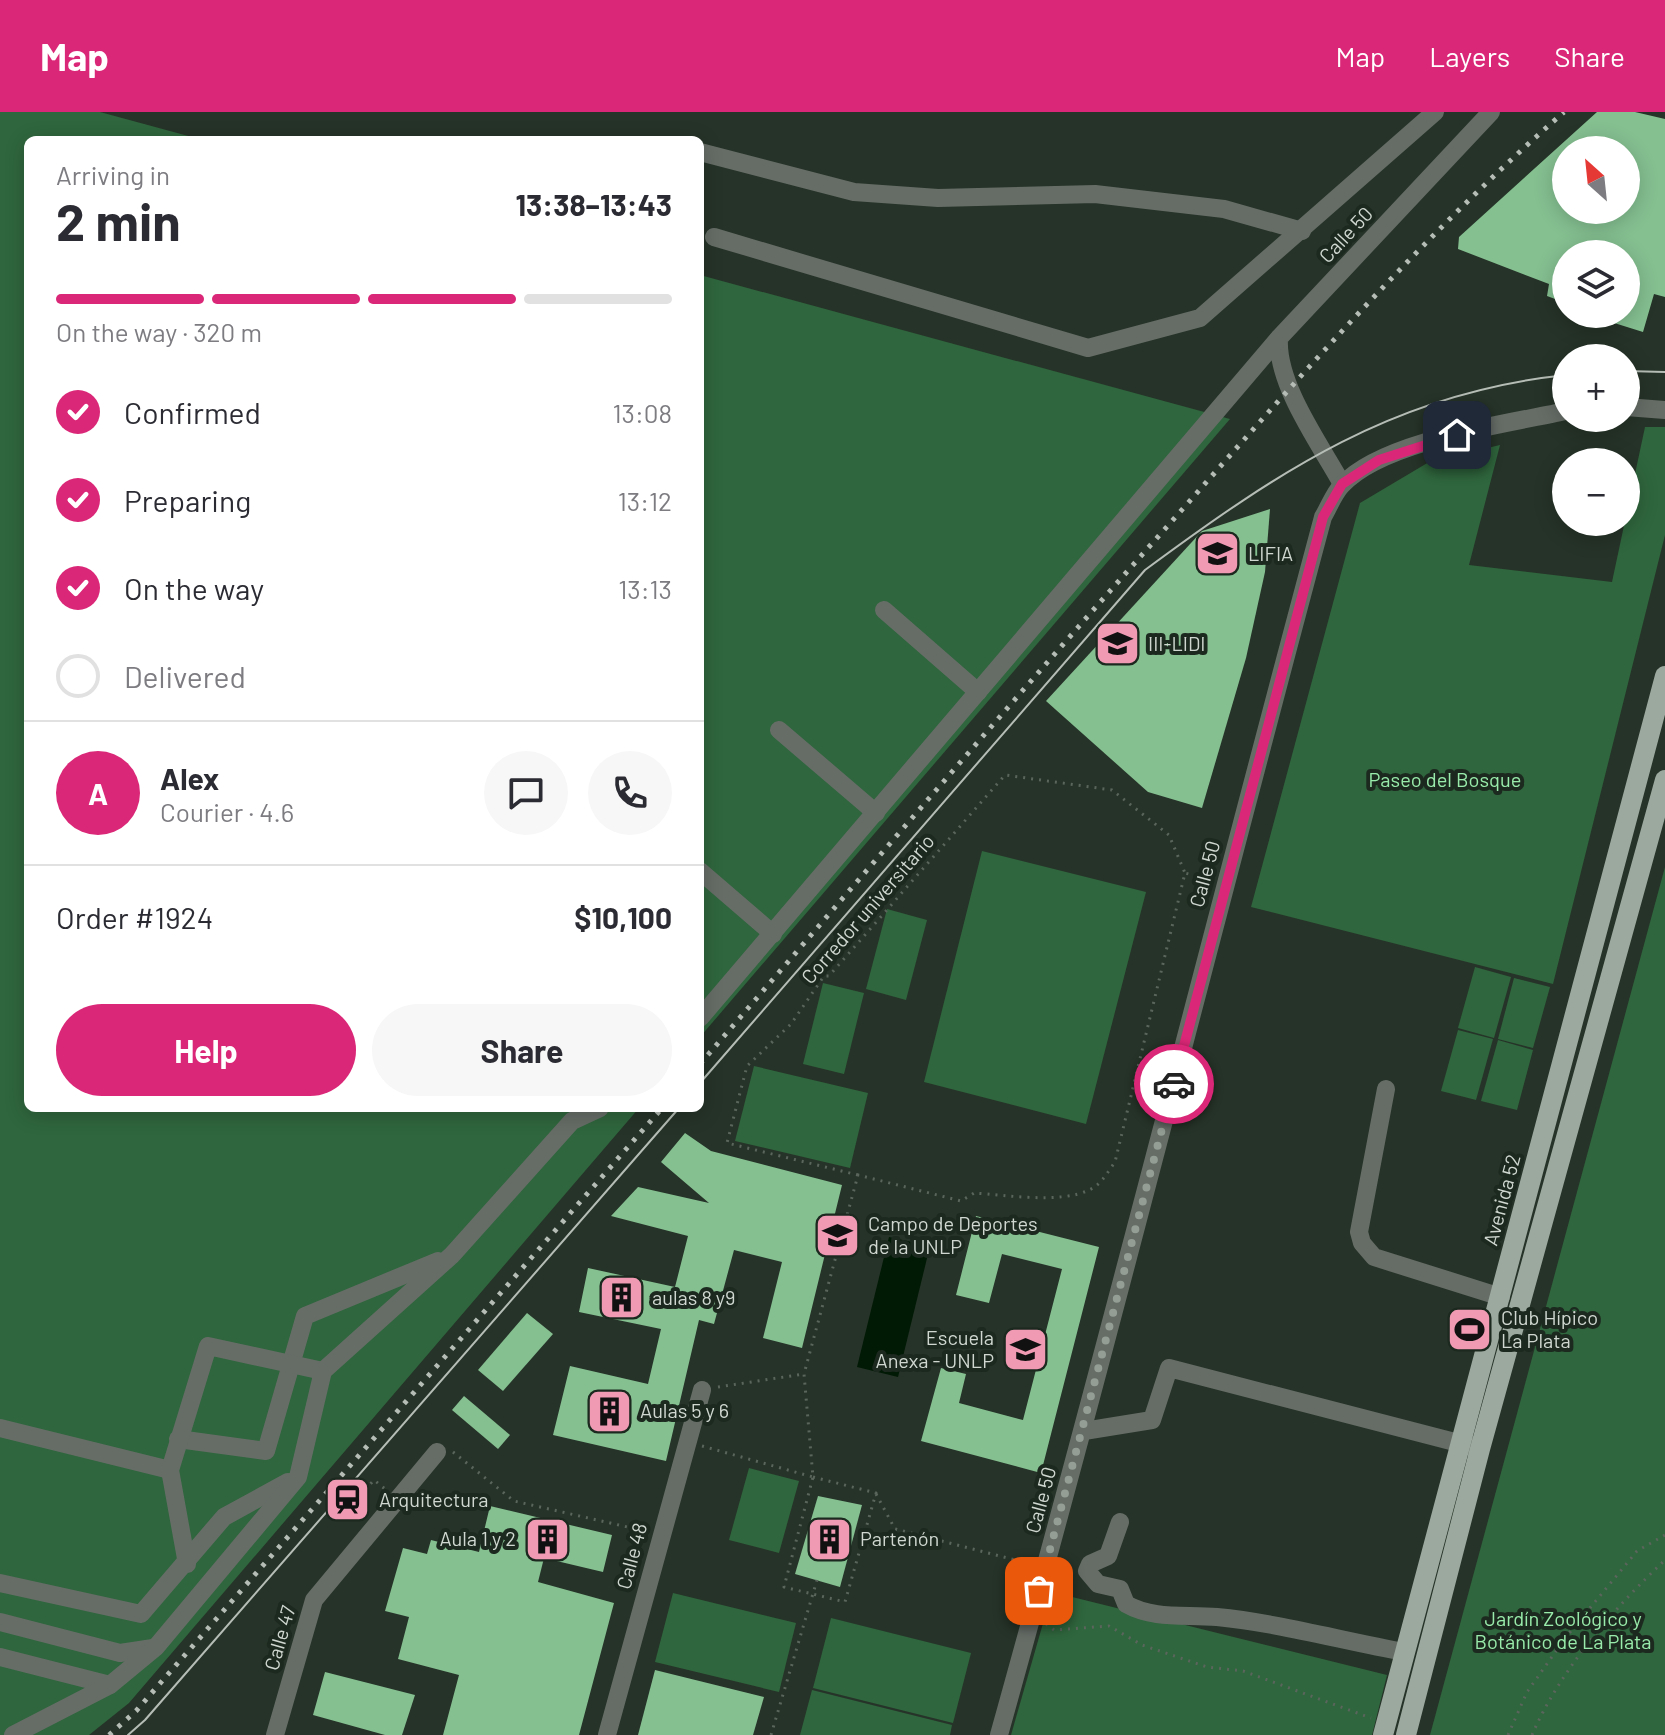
<!DOCTYPE html>
<html lang="en">
<head>
<meta charset="utf-8">
<style>
  body { margin:0; font-family:Barlow,sans-serif; background:#f7f7f7; color:#2b2b33; height:100vh; display:flex; flex-direction:column; font-size:30px; white-space:nowrap }
  * { box-sizing:border-box; margin:0 }
  p { font-size:26px; color:#7c7c81 }
  .icon { flex:none; width:44px; height:44px; fill:none; stroke:currentColor; stroke-width:2; stroke-linecap:round; stroke-linejoin:round }
  .map { position:relative; flex:1; overflow:hidden }
  .panel { position:absolute; left:24px; top:24px; width:680px; height:976px; display:flex; flex-direction:column; background:#fff; border-radius:12px; box-shadow:0 4px 20px #0003 }
  .panel>* { flex:none }
  .needle { width:52px; rotate:333deg }
  .buttons { position:absolute; left:1552px; top:24px; display:grid; gap:16px }
  .buttons a { display:grid; place-items:center; width:88px; height:88px; border-radius:50%; background:#fff; box-shadow:0 4px 20px #0003; font-size:40px }
  .pin { position:absolute; display:grid; place-items:center; width:68px; height:68px; color:#fff; margin:-34px; border-radius:16px; box-shadow:0 4px 12px #0006 }
  .courier { position:absolute; display:grid; place-items:center; width:80px; height:80px; margin:-40px; border:6px solid #db2777; border-radius:50%; background:#fff; color:#222; box-shadow:0 2px 10px #0007 }
  .head em { font-style:normal; font-weight:700 }
  .head div { display:flex; flex-direction:column-reverse }
  .head { display:flex; align-items:center; justify-content:space-between; height:136px; padding:0 32px }
  h1 { font-size:52px; font-weight:700; line-height:60px }
  .bar { display:grid; grid-template-columns:repeat(4,1fr); gap:12px 8px; align-content:center; height:96px; padding:0 32px }
  .bar i { height:10px; border-radius:6px; background:#e1e1e2 }
  .bar .selected { background:#db2777 }
  .bar p { grid-column:span 4 }
  .line { display:flex; align-items:center; gap:20px; padding:0 32px; border-top:2px solid #e1e1e2 }
  .line div { flex:1 }
  .round { display:grid; place-items:center; flex:none; width:84px; height:84px; border-radius:42px; background:#f7f7f7 }
  ol { padding:0 32px; list-style:none }
  li { display:flex; align-items:center; gap:24px; height:88px }
  li p { margin-inline-start:auto }
  li .icon { padding:8px; border-radius:50%; background:#db2777; color:#fff; stroke-width:4 }
  li:last-child { color:#7c7c81 }
  li i { width:44px; height:44px; border:4px solid #e1e1e2; border-radius:50% }
  .cta { display:flex; gap:16px; margin-top:auto; padding:16px 32px }
  .cta a { flex:1; height:92px; border-radius:48px; background:#db2777; color:#fff; font-size:32px; font-weight:700; line-height:92px; text-align:center }
  .cta a+a { background:#f7f7f7; color:#2b2b33 }
  header { display:flex; align-items:center; gap:48px; box-sizing:border-box; height:112px; padding:0 40px; background:#db2777; color:#fff }
  header strong { font-size:38px }
  nav { display:flex; gap:44px; margin-inline-start:auto; font-size:28px }
  .map>svg:first-child { display:block }
  .green { fill:#2f663d }
  .water { fill:#001a05 }
  .building { fill:#85c091; fill-rule:evenodd }
  .lines { fill:none; stroke-linecap:round; stroke-linejoin:round }
  .path { stroke:#5a655c; stroke-width:3; stroke-dasharray:2 6; stroke-linecap:butt }
  .minor { stroke:#666d67; stroke-width:18 }
  .major { stroke:#9ca99e; stroke-width:20 }
  .tram { stroke:#b5bdb6; stroke-width:2 }
  .rail { stroke:#b5bdb6; stroke-width:5; stroke-dasharray:4 8; stroke-linecap:butt }
  .done { stroke:#949e95; stroke-width:8; stroke-dasharray:0 14.4 }
  .route { stroke:#db2777; stroke-width:10 }
  .labels { text-anchor:middle; stroke-width:8; stroke-linejoin:round; paint-order:stroke }
  .street-label { font-size:20px; fill:#cfd7d0; stroke:#1c291f }
  .poi-label { font-size:20px; fill:#cfd7d0; stroke:#1c291f; text-anchor:start }
  .park-label { font-size:20px; fill:#98ebaa; stroke:#1c291f }
</style>
</head>
<body>
<header>
<strong>Map</strong>
<nav><a>Map</a><a>Layers</a><a>Share</a></nav>
</header>
<div class="map">
<svg width="1665" height="1623" viewBox="0 0 1665 1623">
  <rect width="100%" height="100%" fill="#263328"/>
  <!-- green -->
  <g class="green">
    <polygon points="0,0 100,0 203,28 28,28 28,996 639,996 129,1591 89,1623 0,1623"/>
    <polygon points="700,163 1230,307 700,925"/>
    <polygon points="1645,315 1665,315 1665,423 1553,872 1251,795 1360,391 1429,350 1500,333 1469,453 1612,470"/>
    <polygon points="982,739 1146,780 1086,1012 924,970"/>
    <polygon points="1665,755 1665,1623 1430,1623"/>
    <polygon points="887,797 927,808 906,888 866,877"/>
    <polygon points="1475,855 1511,865 1494,926 1458,916"/>
    <polygon points="1514,866 1550,875 1533,936 1498,927"/>
    <polygon points="823,871 864,881 844,962 803,952"/>
    <polygon points="1458,918 1493,927 1476,988 1441,979"/>
    <polygon points="1498,928 1533,938 1517,998 1481,989"/>
    <polygon points="754,954 868,981 850,1056 735,1029"/>
    <polygon points="749,1356 799,1369 779,1441 729,1428"/>
    <polygon points="1052,1480 1387,1563 1372,1623 1011,1623"/>
    <polygon points="673,1481 796,1511 779,1580 655,1550"/>
    <polygon points="831,1506 971,1541 953,1611 813,1576"/>
    <polygon points="812,1578 952,1613 950,1623 800,1623"/>
  </g>
  <!-- water -->
  <polygon class="water" points="889,1125 930,1134 898,1265 857,1255"/>
  <!-- building -->
  <g class="building">
    <path d="M1597,0H1635L1665,7V185L1654,182L1643,220L1595,205L1626,202V142H1566V191L1547,184L1549,172L1458,137L1459,125ZM1566,38H1626V98H1566Z"/>
    <polygon points="1270,397 1265,460 1246,546 1202,696 1148,680 1046,589 1202,419"/>
    <polygon points="685,1021 711,1039 842,1073 802,1236 763,1226 782,1150 734,1138 714,1212 699,1208 666,1349 553,1323 570,1254 648,1272 661,1217 579,1200 588,1156 675,1175 688,1124 611,1104 638,1075 709,1091 661,1050"/>
    <polygon points="976,1104 1099,1135 1041,1361 921,1329 941,1256 966,1262 959,1291 1023,1308 1062,1157 1002,1142 989,1191 956,1183"/>
    <polygon points="527,1201 553,1222 503,1279 478,1258"/>
    <polygon points="464,1284 510,1323 498,1337 452,1298"/>
    <polygon points="818,1384 862,1393 840,1475 795,1462"/>
    <polygon points="490,1394 612,1423 603,1460 544,1446 538,1470 614,1491 579,1623 443,1623 459,1563 398,1547 409,1505 385,1499 403,1436 427,1442 431,1428 479,1440"/>
    <polygon points="655,1558 764,1585 753,1623 638,1623"/>
    <polygon points="325,1560 415,1583 402,1623 385,1623 313,1603"/>
  </g>
  <g class="lines">
    <!-- path -->
    <g class="path">
      <polyline points="858,1063 727,1031 747,954 791,912 824,864 829,864 1005,663 1112,678 1169,723 1185,761"/>
      <polyline points="718,1275 804,1262"/>
      <path d="M702,1334L813,1365L804,1262L858,1063L961,1089L974,1081C1005,1083 1061,1092 1089,1078C1101,1073 1107,1061 1115,1050L1185,761L1211,768"/>
      <polyline points="453,1340 514,1389 645,1419"/>
      <polygon points="813,1365 876,1381 845,1490 784,1475"/>
      <polyline points="876,1382 895,1417 1031,1452"/>
      <polyline points="348,1388 353,1391 374,1368 385,1377"/>
      <polyline points="1046,1512 1054,1518 1109,1514 1142,1533 1207,1555 1243,1559 1371,1606"/>
      <polyline points="771,1623 817,1468"/>
      <polyline points="1508,1623 1527,1580 1566,1525 1637,1439 1665,1423"/>
      <path d="M1532,1623C1560,1558 1614,1496 1665,1448"/>
    </g>
    <!-- minor -->
    <g class="minor">
      <polyline points="700,40 854,80 938,86 1095,82 1224,97 1302,119"/>
      <polyline points="714,125 1088,236 1200,206 1435,0"/>
      <polyline points="1626,295 1665,298"/>
      <path d="M1342,372C1320,332 1276,272 1279,226L1491,0"/>
      <polyline points="884,498 978,580"/>
      <polyline points="779,618 876,701"/>
      <polyline points="700,759 773,822"/>
      <polyline points="700,906 1279,226"/>
      <polyline points="1386,977 1359,1120 1362,1131 1374,1145 1501,1185"/>
      <polyline points="0,1316 170,1358"/>
      <polyline points="1084,1319 1152,1308 1169,1256 1474,1335"/>
      <polyline points="178,1327 266,1339 305,1204 438,1149"/>
      <path d="M1120,1410L1108,1444L1090,1452L1087,1459L1098,1472L1120,1477L1126,1492C1154,1508 1186,1502 1217,1505C1279,1511 1343,1529 1405,1540"/>
      <polyline points="187,1452 170,1358 208,1234 323,1259"/>
      <polyline points="0,1471 141,1502 224,1405 288,1370"/>
      <polyline points="0,1510 120,1541 153,1536"/>
      <polyline points="0,1545 110,1573"/>
      <polyline points="13,1623 110,1573 156,1535 298,1365 323,1259 452,1143 572,1009 600,996"/>
      <polyline points="275,1623 314,1488 437,1340"/>
      <polyline points="607,1623 702,1278"/>
      <path d="M999,1623C1112,1218 1214,811 1323,405C1329,395 1334,381 1342,373C1383,328 1507,312 1566,299"/>
    </g>
    <!-- major -->
    <g class="major">
      <polyline points="1383,1623 1665,564"/>
      <polyline points="1406,1623 1480,1337 1665,668"/>
    </g>
    <!-- tram -->
    <g class="tram">
      <polyline points="1626,259 1665,260"/>
      <path d="M700,971L1145,458C1279,359 1395,281 1566,263"/>
      <polyline points="128,1623 145,1608 679,996"/>
    </g>
    <!-- rail -->
    <g class="rail">
      <path d="M700,952C862,764 1023,576 1188,391C1307,256 1428,119 1564,0"/>
      <polyline points="109,1623 136,1599 662,996"/>
    </g>
  </g>
  <g class="lines">
    <!-- done -->
    <polyline class="done" points="1039,1479 1174,972"/>
    <!-- route -->
    <polyline class="route" points="1174,972 1323,405 1342,372 1379,348 1457,323"/>
  </g>
  <!-- icons -->
  <defs>
    <symbol id="university-square" viewBox="-11 -11 22 22"><rect x="-9" y="-9" width="18" height="18" rx="4" fill="#f09ab4" stroke="#1c291f"/><path d="M0-5L7-2L0 1L-7-2ZM-4 1L0 2.5L4 1V4Q0 6-4 4Z" fill="#111"/></symbol>
    <symbol id="building-square" viewBox="-11 -11 22 22"><rect x="-9" y="-9" width="18" height="18" rx="4" fill="#f09ab4" stroke="#1c291f"/><path d="M-4-6H4V6H1V3H-1V6H-4ZM-2.5-4.3h1.7v1.8h-1.7ZM.8-4.3h1.7v1.8H.8ZM-2.5-1h1.7V.8h-1.7ZM.8-1h1.7V.8H.8Z" fill="#111"/></symbol>
    <symbol id="stadium-square" viewBox="-11 -11 22 22"><rect x="-9" y="-9" width="18" height="18" rx="4" fill="#f09ab4" stroke="#1c291f"/><path d="M0-5a6.5 5 0 1 0 0 10a6.5 5 0 1 0 0-10ZM-3.5-1.8h7v3.6h-7Z" fill="#111"/></symbol>
    <symbol id="school-square" viewBox="-11 -11 22 22"><rect x="-9" y="-9" width="18" height="18" rx="4" fill="#f09ab4" stroke="#1c291f"/><path d="M0-5L7-2L0 1L-7-2ZM-4 1L0 2.5L4 1V4Q0 6-4 4Z" fill="#111"/></symbol>
    <symbol id="station-square" viewBox="-11 -11 22 22"><rect x="-9" y="-9" width="18" height="18" rx="4" fill="#f09ab4" stroke="#1c291f"/><path d="M-3-6H3Q5-6 5-4V2Q5 4 3 4L4.5 6H3L1.5 4h-3L-3 6H-4.5L-3 4Q-5 4-5 2V-4Q-5-6-3-6ZM-3.5-4v3h7v-3ZM-3.5 1v1.5H-2V1ZM2 1v1.5H3.5V1Z" fill="#111"/></symbol>
  </defs>
  <g fill-rule="evenodd">
    <use href="#university-square" x="1192" y="416" width="51" height="51"/>
    <use href="#university-square" x="1092" y="506" width="51" height="51"/>
    <use href="#university-square" x="812" y="1098" width="51" height="51"/>
    <use href="#building-square" x="596" y="1160" width="51" height="51"/>
    <use href="#stadium-square" x="1444" y="1192" width="51" height="51"/>
    <use href="#school-square" x="1000" y="1212" width="51" height="51"/>
    <use href="#building-square" x="584" y="1274" width="51" height="51"/>
    <use href="#station-square" x="322" y="1362" width="51" height="51"/>
    <use href="#building-square" x="522" y="1402" width="51" height="51"/>
    <use href="#building-square" x="804" y="1402" width="51" height="51"/>
  </g>
  <g class="labels">
    <!-- street labels -->
    <g class="street-label">
      <text transform="translate(1346 123) rotate(-47)" y="7">Calle 50</text>
      <text transform="translate(1205 762) rotate(-75)" y="7">Calle 50</text>
      <text transform="translate(868 797) rotate(-49)" y="7">Corredor universitario</text>
      <text transform="translate(1502 1088) rotate(-75)" y="7">Avenida 52</text>
      <text transform="translate(1041 1388) rotate(-75)" y="7">Calle 50</text>
      <text transform="translate(632 1444) rotate(-75)" y="7">Calle 48</text>
      <text transform="translate(280 1526) rotate(-74)" y="7">Calle 47</text>
    </g>
    <!-- poi labels -->
    <g class="poi-label">
      <text x="1248" y="449">LIFIA</text>
      <text x="1148" y="539">III-LIDI</text>
      <text x="868" y="1119">Campo de Deportes<tspan x="868" dy="23">de la UNLP</tspan></text>
      <text x="652" y="1193">aulas 8 y9</text>
      <text x="1501" y="1213">Club Hípico<tspan x="1501" dy="23">La Plata</tspan></text>
      <text x="994" y="1233" text-anchor="end">Escuela<tspan x="994" dy="23">Anexa - UNLP</tspan></text>
      <text x="640" y="1306">Aulas 5 y 6</text>
      <text x="379" y="1395">Arquitectura</text>
      <text x="516" y="1434" text-anchor="end">Aula 1 y 2</text>
      <text x="860" y="1434">Partenón</text>
    </g>
    <!-- park labels -->
    <g class="park-label">
      <text x="1445" y="675">Paseo del Bosque</text>
      <text x="1563" y="1514">Jardín Zoológico y<tspan x="1563" dy="23">Botánico de La Plata</tspan></text>
    </g>
  </g>
</svg>
<div class="buttons">
<a><svg class="needle" viewBox="-14 -14 28 28"><path d="M0-13l5 13h-10z" fill="#e53935"/><path d="M0 13l5-13h-10z" fill="#7c7c81"/></svg></a>
<a><svg class="icon" aria-label="layers" viewBox="0 0 24 24"><path d="M12 4l9 5-9 5-9-5zM3 14l9 5 9-5"/></svg></a>
<a>+</a>
<a>−</a>
</div>
<div class="pin" style="left:1039px;top:1479px;background:#ea580c"><svg class="icon" aria-label="bag" viewBox="0 0 24 24"><path d="M5 8h14l-1 12H6zM9 8a3 3 0 0 1 6 0"/></svg></div>
<div class="pin" style="left:1457px;top:323px;background:#1f2937"><svg class="icon" aria-label="home" viewBox="0 0 24 24"><path d="M3 11l9-7 9 7M6 9v11h12V9"/></svg></div>
<div class="courier" style="left:1174px;top:972px"><svg class="icon" aria-label="car" viewBox="0 0 24 24"><path d="M5 17H2v-5l4-1 3-4h7l3 4 3 1v5h-3M9 17h6M6 11h13"/><circle cx="7" cy="17" r="2"/><circle cx="17" cy="17" r="2"/></svg></div>
<section class="panel">
<div class="head"><div><h1>2 min</h1><p>Arriving in</p></div><em>13:38–13:43</em></div>
<div class="bar"><i class="selected"></i><i class="selected"></i><i class="selected"></i><i></i><p>On the way · 320 m</p></div>
<ol>
<li><svg class="icon" aria-label="check" viewBox="0 0 24 24"><path d="M5 12l5 5 9-10"/></svg>Confirmed<p>13:08</p></li>
<li><svg class="icon" aria-label="check" viewBox="0 0 24 24"><path d="M5 12l5 5 9-10"/></svg>Preparing<p>13:12</p></li>
<li><svg class="icon" aria-label="check" viewBox="0 0 24 24"><path d="M5 12l5 5 9-10"/></svg>On the way<p>13:13</p></li>
<li><i></i>Delivered</li>
</ol>
<div class="line" style="height:144px"><b class="round" style="background:#db2777;color:#fff">A</b><div><b>Alex</b><p>Courier · 4.6</p></div><a class="round"><svg class="icon" aria-label="chat" viewBox="0 0 24 24"><path d="M4 5h16v11H9l-5 4z"/></svg></a><a class="round"><svg class="icon" aria-label="phone" viewBox="0 0 24 24"><path d="M5 4h4l2 5-3 2q2 4 5 5l2-3 5 2v4C11 20 4 13 5 4z"/></svg></a></div>
<div class="line" style="height:104px"><div>Order #1924</div><b>$10,100</b></div>
<div class="cta"><a>Help</a><a>Share</a></div>
</section>
</div>
</body>
</html>
